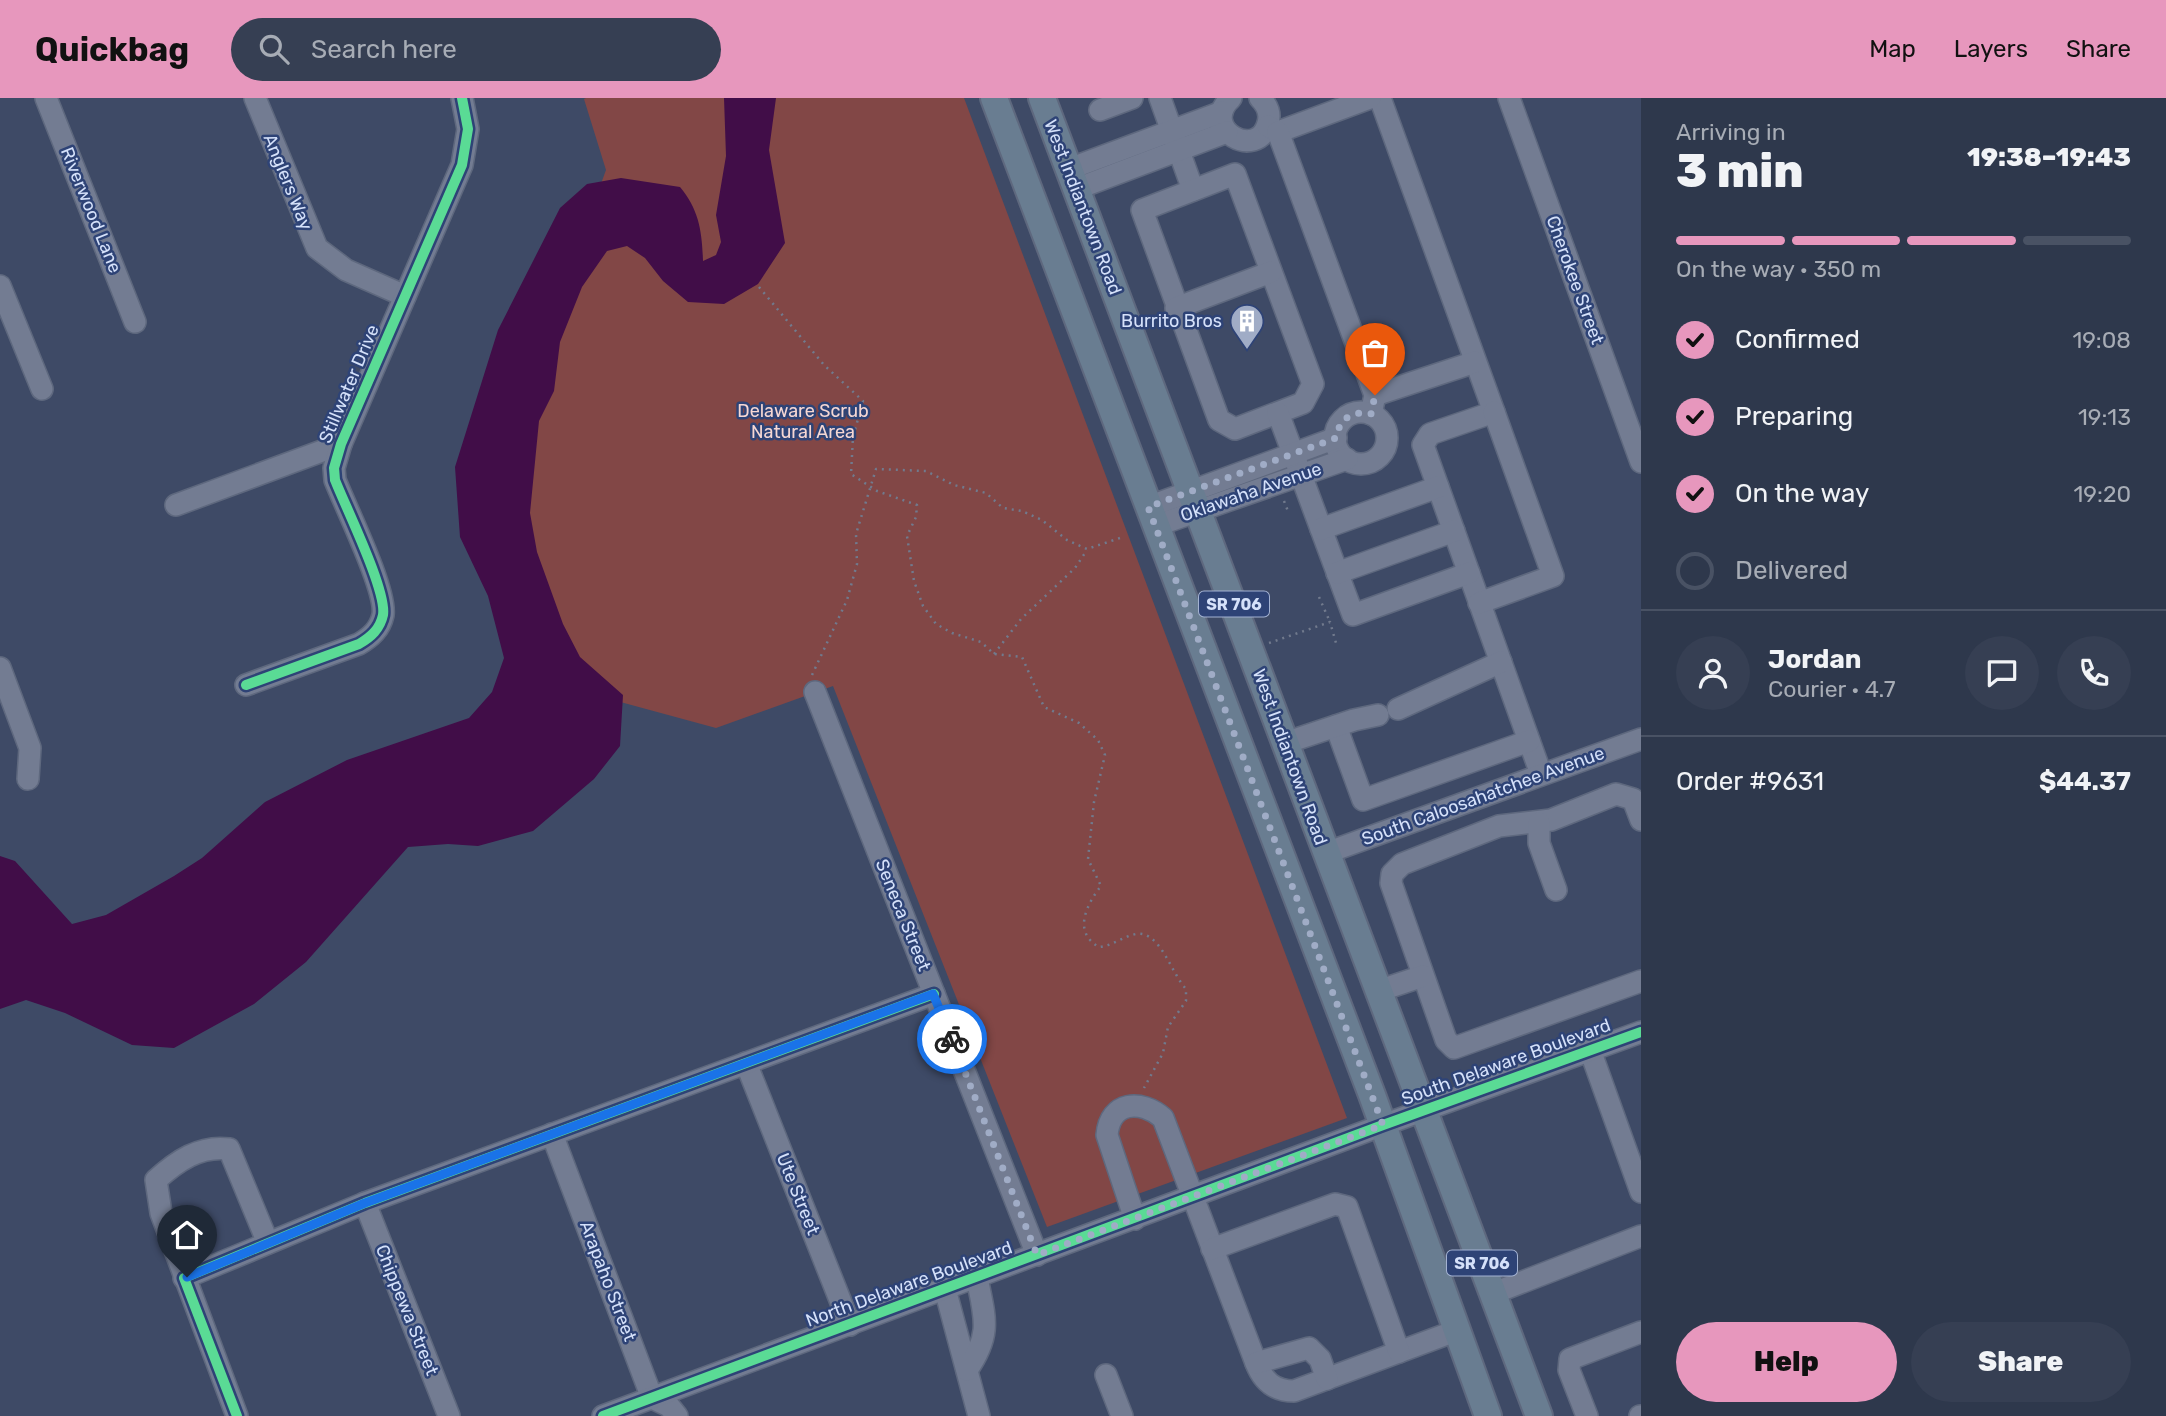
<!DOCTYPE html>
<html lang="en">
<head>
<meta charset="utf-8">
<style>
  body { margin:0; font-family:Rubik,sans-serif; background:#363f53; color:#f1f3f6; height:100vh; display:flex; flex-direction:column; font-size:26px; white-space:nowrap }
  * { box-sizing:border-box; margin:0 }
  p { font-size:23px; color:#a7acb5 }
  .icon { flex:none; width:38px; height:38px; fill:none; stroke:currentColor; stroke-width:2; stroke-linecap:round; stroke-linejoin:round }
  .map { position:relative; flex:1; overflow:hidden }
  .sheet { display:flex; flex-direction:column; background:#2e384c; width:525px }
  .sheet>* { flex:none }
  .pin { position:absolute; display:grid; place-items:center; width:60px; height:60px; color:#fff; margin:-72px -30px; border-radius:50% 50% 50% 0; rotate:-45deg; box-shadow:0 0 7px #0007 }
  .pin .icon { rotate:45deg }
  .courier { position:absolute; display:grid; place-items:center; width:70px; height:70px; margin:-35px; border:5px solid #1a73e8; border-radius:50%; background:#fff; color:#222; box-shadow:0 2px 9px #0007 }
  .overview em { font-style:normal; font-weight:800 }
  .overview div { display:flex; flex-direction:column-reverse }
  .overview { display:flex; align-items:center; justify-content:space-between; height:119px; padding:0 35px }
  h1 { font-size:46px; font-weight:800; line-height:52px }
  .bar { display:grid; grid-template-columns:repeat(4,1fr); gap:10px 7px; align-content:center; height:84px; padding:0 35px }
  .bar i { height:9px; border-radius:5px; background:#495264 }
  .bar .selected { background:#e797bd }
  .bar p { grid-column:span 4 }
  .line { display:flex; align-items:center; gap:18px; padding:0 35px; border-top:2px solid #495264 }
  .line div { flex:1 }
  .round { display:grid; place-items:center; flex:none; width:74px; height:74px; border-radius:37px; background:#363f53 }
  ol { padding:0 35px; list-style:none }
  li { display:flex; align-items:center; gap:21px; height:77px }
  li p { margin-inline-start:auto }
  li .icon { padding:7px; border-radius:50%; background:#e797bd; color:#111; stroke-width:4 }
  li:last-child { color:#a7acb5 }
  li i { width:38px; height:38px; border:4px solid #495264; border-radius:50% }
  .primary-button { display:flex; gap:14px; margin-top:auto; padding:14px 35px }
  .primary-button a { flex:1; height:80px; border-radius:42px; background:#e797bd; color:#111; font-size:28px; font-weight:800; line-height:80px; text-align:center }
  .primary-button a+a { background:#363f53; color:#f1f3f6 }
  header { display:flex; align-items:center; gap:42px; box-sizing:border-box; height:98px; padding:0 35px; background:#e797bd; color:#111 }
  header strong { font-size:33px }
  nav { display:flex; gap:38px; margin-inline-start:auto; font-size:24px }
  .search { width:490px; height:63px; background:#363f53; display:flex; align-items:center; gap:18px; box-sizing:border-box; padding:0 24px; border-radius:38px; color:#a7acb5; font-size:26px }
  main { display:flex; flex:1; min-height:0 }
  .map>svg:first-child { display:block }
  .green { fill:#824746 }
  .water { fill:#410d48 }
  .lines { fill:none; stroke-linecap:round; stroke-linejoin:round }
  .minor-casing { stroke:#5e687e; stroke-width:24 }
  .major-casing { stroke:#5e687e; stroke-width:30 }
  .path { stroke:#717a8d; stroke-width:2.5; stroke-dasharray:2 5; stroke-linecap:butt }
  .minor { stroke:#737c92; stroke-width:21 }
  .major { stroke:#697d91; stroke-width:26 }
  .cycleway-casing { stroke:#2e4376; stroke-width:15 }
  .cycleway { stroke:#5adb95; stroke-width:10 }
  .done { stroke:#a0acc6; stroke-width:7; stroke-dasharray:0 12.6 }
  .route { stroke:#1a73e8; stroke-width:9 }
  .labels { text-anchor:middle; stroke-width:5; stroke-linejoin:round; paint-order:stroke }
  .shield { fill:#2e4376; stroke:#a3b2d2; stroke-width:2 }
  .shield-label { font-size:16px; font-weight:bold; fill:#d5e1fa }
  .street-label { font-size:18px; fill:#d5e1fa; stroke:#2e4376 }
  .poi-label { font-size:18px; fill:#d5e1fa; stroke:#2e4376; text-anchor:end }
  .park-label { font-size:18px; fill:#f6d7d3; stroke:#2e4376 }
</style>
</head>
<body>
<header>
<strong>Quickbag</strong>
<div class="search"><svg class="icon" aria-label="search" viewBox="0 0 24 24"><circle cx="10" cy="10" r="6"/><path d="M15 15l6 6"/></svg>Search here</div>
<nav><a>Map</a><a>Layers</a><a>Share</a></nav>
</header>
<main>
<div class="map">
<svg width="1641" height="1318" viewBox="0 0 1641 1318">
  <rect width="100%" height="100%" fill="#3e4a66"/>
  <!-- green -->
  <polygon class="green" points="586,0 964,0 1347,1020 1047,1129 833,588 716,630 602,599 553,526 516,427 554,214 606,72 584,1"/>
  <!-- water -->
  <path class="water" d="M724,0H776L769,52L785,145L758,186L724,206L688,204L663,183L645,160L627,148L607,153L582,189L560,244L554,293L539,323L530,415L537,454L563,526L580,559L623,597L620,648L594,681L533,733L478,748L448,746L408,749L306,864L254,906L174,950L132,947L65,915L26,902L0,911V758L15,763L72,826L106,817L174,778L202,760L265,704L347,662L469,620L492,594L504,560L488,498L460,439L455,369L498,232L560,110L587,86L621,80L680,89C699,112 702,133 703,163L716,157L721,144L716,117L726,58Z"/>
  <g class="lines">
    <defs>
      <g id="minor">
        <polyline points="46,0 135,224"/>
        <polyline points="255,0 317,150 346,172 405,198"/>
        <polyline points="1160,0 1193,92"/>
        <path d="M1231,0C1198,31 1258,64 1268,25C1271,15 1267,7 1260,0"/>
        <polyline points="1380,0 1494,314 1430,336 1423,347 1541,676"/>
        <polyline points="1509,0 1641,364"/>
        <polyline points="1100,12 1132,0"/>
        <polyline points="1268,28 1278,34 1370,0"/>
        <polyline points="1278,34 1375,297 1371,316"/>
        <polyline points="1069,71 1222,14"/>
        <polygon points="1235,76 1313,286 1303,305 1235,331 1219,322 1142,112"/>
        <polyline points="1076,91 1227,34"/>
        <polyline points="0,188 42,291"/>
        <polyline points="1176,210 1271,174"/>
        <polyline points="1375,297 1475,264"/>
        <circle cx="1361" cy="340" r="26"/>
        <polyline points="1278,315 1353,517 1469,475"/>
        <polyline points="176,407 341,346"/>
        <polyline points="1148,409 1336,340"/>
        <polyline points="1155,428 1347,361"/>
        <polyline points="1321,431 1438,389"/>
        <polyline points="1337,475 1454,433"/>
        <polyline points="1479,505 1553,478 1494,314"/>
        <polyline points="0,570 30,650 28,681"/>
        <path d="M246,587L359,546C371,539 380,531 383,517C387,493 346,410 335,382L334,370L341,346L462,67L468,31L462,0"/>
        <polyline points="815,594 1037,1157"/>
        <polyline points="1398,611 1501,564"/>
        <polyline points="1336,628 1363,702 1529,643"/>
        <polyline points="1285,645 1354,622 1378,617"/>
        <polyline points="1641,722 1633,701 1616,696 1551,722 1499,728 1402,766 1392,776 1391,785 1446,942 1454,950 1641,883"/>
        <polyline points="1539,725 1539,745 1556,792"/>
        <polyline points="1326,755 1641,641"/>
        <polyline points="1378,893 1423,878"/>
        <polyline points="1590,952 1641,1094"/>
        <polyline points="746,965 850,1227"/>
        <polyline points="552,1036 652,1300 669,1308 677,1318"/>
        <polyline points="365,1105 449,1318"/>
        <path d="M1135,1121L1107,1037C1110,1003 1141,1001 1163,1020L1256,1265C1263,1283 1274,1293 1294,1293L1458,1232"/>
        <polyline points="1212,1151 1335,1106 1347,1109 1399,1254"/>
        <polyline points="184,1180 365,1105 934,896"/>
        <polyline points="945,1191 979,1318"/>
        <polyline points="1494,1195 1641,1138"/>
        <polyline points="1256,1265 1309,1250 1320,1261 1327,1281"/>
        <path d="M967,1272C992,1236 985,1220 977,1180"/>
        <polyline points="1106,1277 1122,1318"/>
        <path d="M237,1318L161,1115L156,1082C177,1063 200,1047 229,1051L268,1145"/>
        <polyline points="603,1318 1383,1027 1641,934"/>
        <polyline points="1587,1318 1569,1272 1570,1261 1641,1234"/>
        <polyline points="1640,1318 1641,1318"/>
      </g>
      <g id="major">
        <polyline points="994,0 1372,997 1488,1318"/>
        <polyline points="1042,0 1539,1318"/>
      </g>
    </defs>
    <!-- minor casing -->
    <use href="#minor" class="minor-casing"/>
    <!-- major casing -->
    <use href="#major" class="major-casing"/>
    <!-- path -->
    <g class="path">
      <path d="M759,189L824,267L863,303L853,339L851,376L877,393L917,407L916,419L907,438L914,483L923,508L936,526L952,535L981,544L994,556L1022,559L1044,609L1079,625L1098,642L1105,657L1094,704L1088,761L1101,788C1087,806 1072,834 1099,849C1112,848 1122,839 1136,836C1160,832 1171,875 1186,891V903L1168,929L1163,955L1144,990"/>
      <polyline points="1284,403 1289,416"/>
      <polyline points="1319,499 1330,524"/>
      <polyline points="1269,545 1330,524 1336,545"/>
      <polyline points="994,556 1021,521 1075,470 1087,452"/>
      <polyline points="812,577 847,502 857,466 856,436 876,371 926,373 954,387 986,395 1003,410 1022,413 1042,422 1067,442 1087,451 1123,439"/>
    </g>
    <!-- minor -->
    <use href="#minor" class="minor"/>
    <!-- major -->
    <use href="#major" class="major"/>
    <defs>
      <g id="cycleway">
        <path d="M246,587L359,546C371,539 380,531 383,517C387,493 346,410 335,382L334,370L341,346L462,67L468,31L462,0"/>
        <polyline points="237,1318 184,1180 365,1105 934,896"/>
        <polyline points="603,1318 1383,1027 1641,934"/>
      </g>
    </defs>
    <!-- cycleway casing -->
    <use href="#cycleway" class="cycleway-casing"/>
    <!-- cycleway -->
    <use href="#cycleway" class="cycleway"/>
  </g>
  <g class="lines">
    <!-- done -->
    <path class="done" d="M952,941L1037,1157L1383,1027L1148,409L1336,340C1339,321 1352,312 1371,316L1375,297"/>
    <!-- route -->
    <polyline class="route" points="187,1179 365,1105 933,896 952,941"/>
  </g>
  <!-- icons -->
  <defs>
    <symbol id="building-pin" viewBox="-11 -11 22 30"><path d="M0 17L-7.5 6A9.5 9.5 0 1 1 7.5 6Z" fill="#a0acc6" stroke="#2e4376"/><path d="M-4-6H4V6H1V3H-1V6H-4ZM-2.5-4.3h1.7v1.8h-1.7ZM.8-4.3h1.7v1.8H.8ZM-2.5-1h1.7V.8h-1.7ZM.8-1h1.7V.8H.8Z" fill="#fff"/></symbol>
  </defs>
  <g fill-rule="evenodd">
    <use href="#building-pin" x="1228" y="204" width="38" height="52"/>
  </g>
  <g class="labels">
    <!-- shield labels -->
    <g class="shield">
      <rect x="1199" y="493.5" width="70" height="25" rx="5"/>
      <rect x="1447" y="1152.5" width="70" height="25" rx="5"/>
    </g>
    <g class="shield-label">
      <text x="1234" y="512">SR 706</text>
      <text x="1482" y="1171">SR 706</text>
    </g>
    <!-- street labels -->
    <g class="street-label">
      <text transform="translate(288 84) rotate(68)" y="6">Anglers Way</text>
      <text transform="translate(1083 109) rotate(69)" y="6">West Indiantown Road</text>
      <text transform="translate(91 112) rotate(68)" y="6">Riverwood Lane</text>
      <text transform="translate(1575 182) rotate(70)" y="6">Cherokee Street</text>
      <text transform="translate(349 286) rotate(-67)" y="6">Stillwater Drive</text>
      <text transform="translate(1251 394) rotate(-19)" y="6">Oklawaha Avenue</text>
      <text transform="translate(1290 659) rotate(70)" y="6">West Indiantown Road</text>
      <text transform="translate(1483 698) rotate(-20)" y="6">South Caloosahatchee Avenue</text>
      <text transform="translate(903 817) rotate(68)" y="6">Seneca Street</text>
      <text transform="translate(1506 964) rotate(-20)" y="6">South Delaware Boulevard</text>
      <text transform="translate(798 1096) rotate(68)" y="6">Ute Street</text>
      <text transform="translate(608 1183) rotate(69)" y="6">Arapaho Street</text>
      <text transform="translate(909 1186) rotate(-20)" y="6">North Delaware Boulevard</text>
      <text transform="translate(407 1212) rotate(68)" y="6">Chippewa Street</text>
    </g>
    <!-- poi labels -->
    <g class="poi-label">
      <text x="1222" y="229">Burrito Bros</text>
    </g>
    <!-- park labels -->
    <g class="park-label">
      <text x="803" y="319">Delaware Scrub<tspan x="803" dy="21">Natural Area</tspan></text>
    </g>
  </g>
</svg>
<div class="pin" style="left:1375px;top:297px;background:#ea580c"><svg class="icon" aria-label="bag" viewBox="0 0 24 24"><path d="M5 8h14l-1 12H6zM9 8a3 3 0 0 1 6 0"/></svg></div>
<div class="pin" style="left:187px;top:1179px;background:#1f2937"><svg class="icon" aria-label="home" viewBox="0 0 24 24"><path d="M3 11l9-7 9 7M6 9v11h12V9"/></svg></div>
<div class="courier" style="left:952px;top:941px"><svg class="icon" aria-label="bike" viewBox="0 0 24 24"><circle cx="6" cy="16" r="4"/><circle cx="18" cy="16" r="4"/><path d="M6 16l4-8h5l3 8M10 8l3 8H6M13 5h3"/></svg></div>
</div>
<section class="sheet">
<div class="overview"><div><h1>3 min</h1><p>Arriving in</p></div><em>19:38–19:43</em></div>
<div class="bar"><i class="selected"></i><i class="selected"></i><i class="selected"></i><i></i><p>On the way · 350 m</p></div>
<ol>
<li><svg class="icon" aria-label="check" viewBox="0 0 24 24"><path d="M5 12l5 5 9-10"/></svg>Confirmed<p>19:08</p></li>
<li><svg class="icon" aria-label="check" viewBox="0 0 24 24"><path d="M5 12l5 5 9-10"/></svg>Preparing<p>19:13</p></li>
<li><svg class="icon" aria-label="check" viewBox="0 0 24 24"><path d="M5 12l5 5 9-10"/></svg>On the way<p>19:20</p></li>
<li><i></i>Delivered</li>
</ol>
<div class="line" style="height:126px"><a class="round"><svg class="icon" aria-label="person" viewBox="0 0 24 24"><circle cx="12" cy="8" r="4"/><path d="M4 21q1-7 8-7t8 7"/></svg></a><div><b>Jordan</b><p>Courier · 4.7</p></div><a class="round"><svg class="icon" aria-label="chat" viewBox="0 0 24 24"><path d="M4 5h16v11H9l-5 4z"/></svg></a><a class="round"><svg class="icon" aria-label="phone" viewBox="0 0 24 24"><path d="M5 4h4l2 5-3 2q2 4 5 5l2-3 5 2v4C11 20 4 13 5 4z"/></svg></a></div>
<div class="line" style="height:91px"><div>Order #9631</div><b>$44.37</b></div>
<div class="primary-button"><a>Help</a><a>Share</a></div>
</section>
</main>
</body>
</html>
